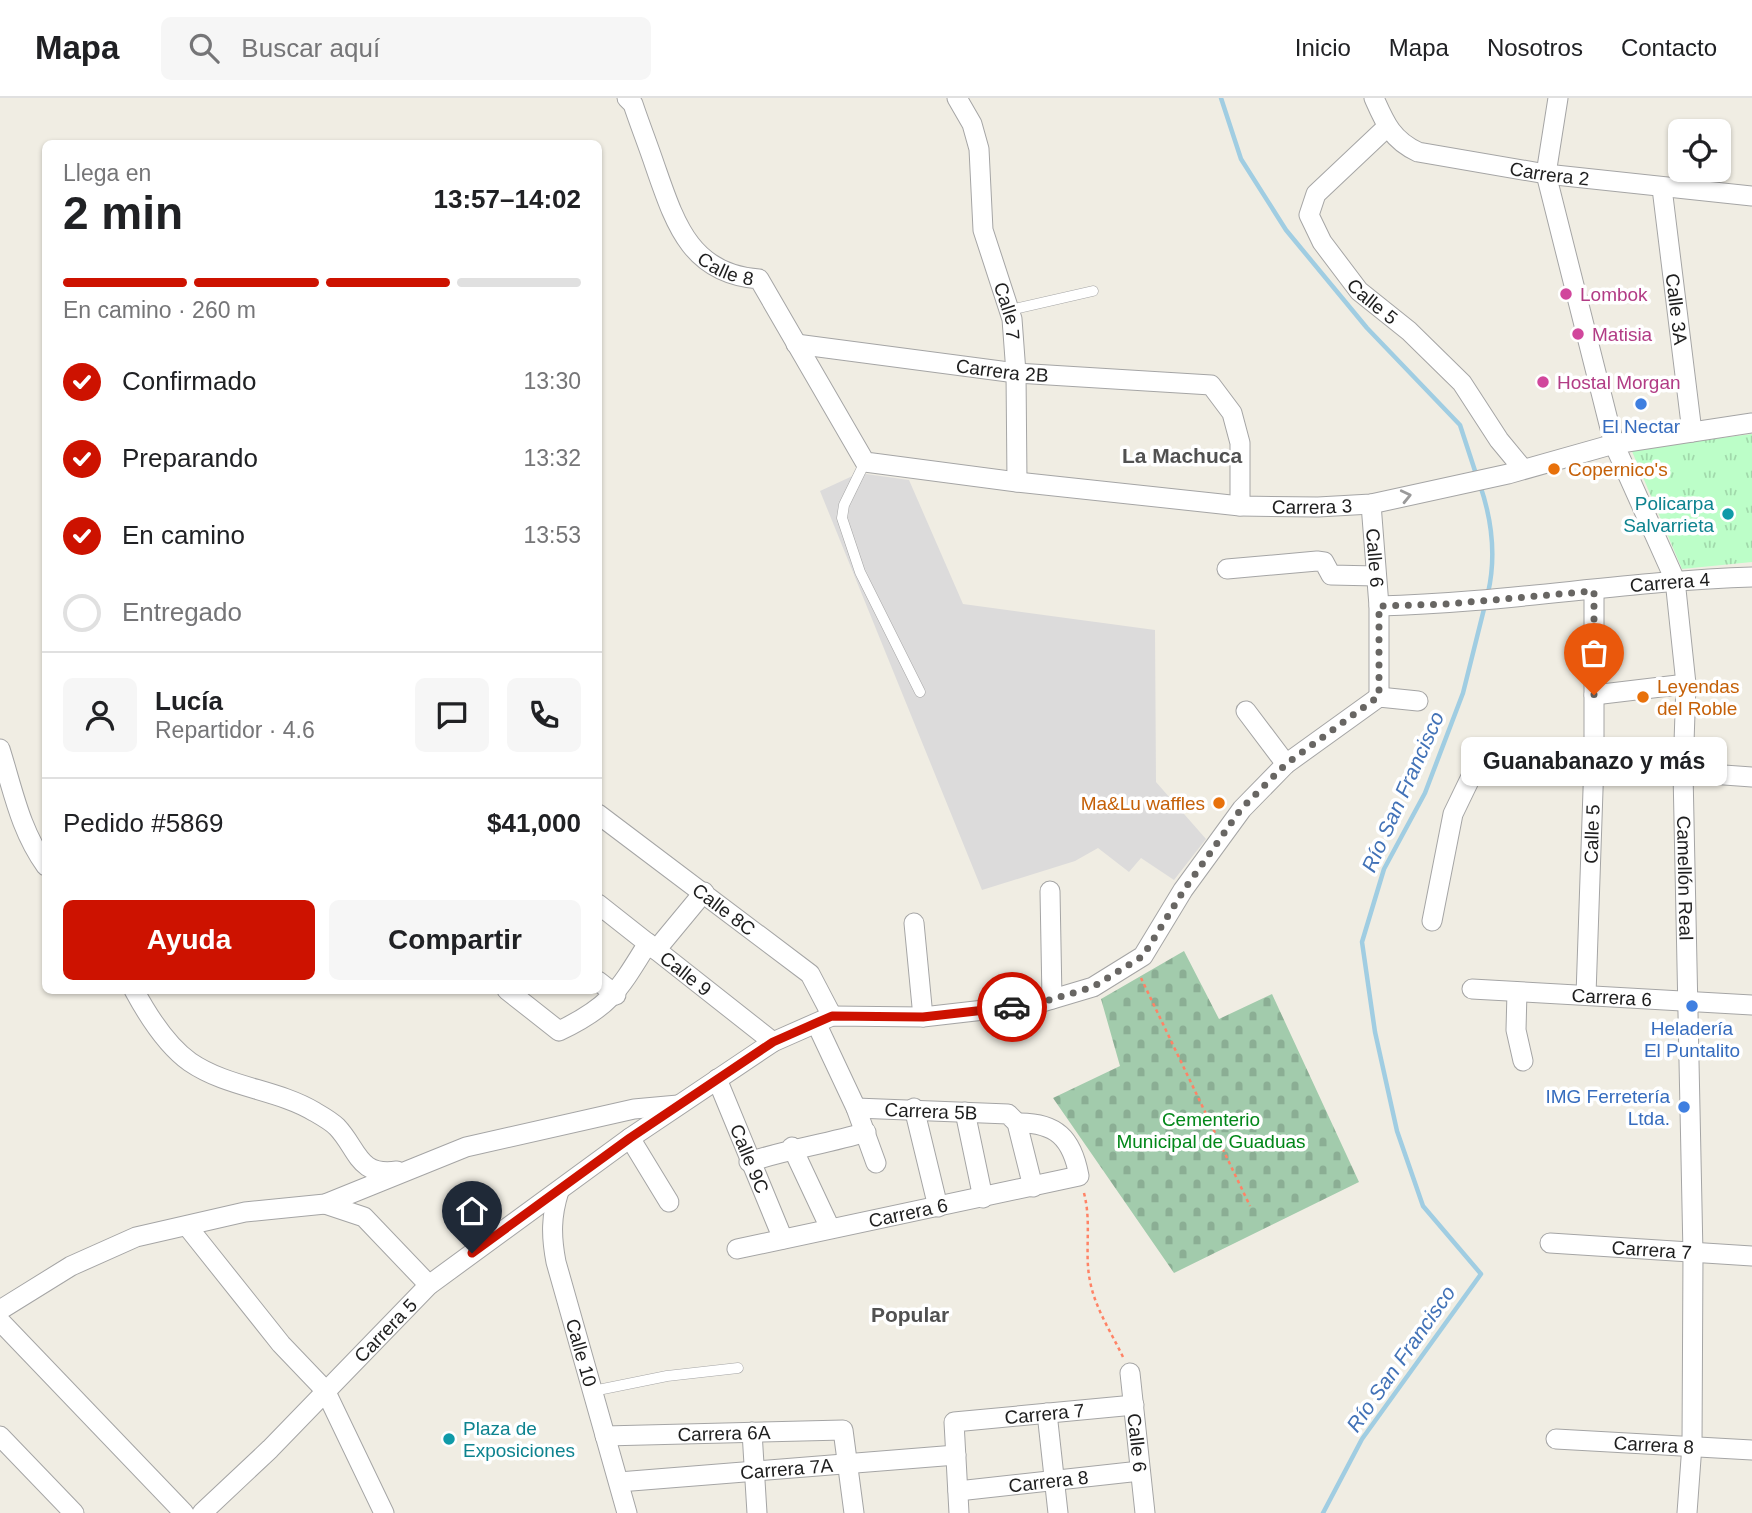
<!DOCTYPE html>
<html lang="es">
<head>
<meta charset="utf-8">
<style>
  body { margin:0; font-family:Arial,sans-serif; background:#f6f6f6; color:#202124; height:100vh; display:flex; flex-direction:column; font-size:26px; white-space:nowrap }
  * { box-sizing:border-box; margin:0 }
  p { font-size:23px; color:#757577 }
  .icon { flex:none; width:38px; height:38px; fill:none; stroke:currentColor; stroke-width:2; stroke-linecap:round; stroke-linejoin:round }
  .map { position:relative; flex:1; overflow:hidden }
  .panel { position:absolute; left:42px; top:42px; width:560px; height:854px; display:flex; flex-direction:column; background:#fff; border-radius:10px; box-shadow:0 2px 5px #0004 }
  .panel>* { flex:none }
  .controls { position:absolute; left:1668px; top:21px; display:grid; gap:14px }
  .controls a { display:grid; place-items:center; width:63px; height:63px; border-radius:10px; background:#fff; box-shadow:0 2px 5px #0004; font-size:35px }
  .pin { position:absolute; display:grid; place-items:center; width:60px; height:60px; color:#fff; margin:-72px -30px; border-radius:50% 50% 50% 0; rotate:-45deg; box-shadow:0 0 7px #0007 }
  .pin .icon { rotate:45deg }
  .courier { position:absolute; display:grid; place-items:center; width:70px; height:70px; margin:-35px; border:5px solid #cd1200; border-radius:50%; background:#fff; color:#222; box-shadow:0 2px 9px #0007 }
  .bubble { position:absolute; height:49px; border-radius:10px; background:#fff; box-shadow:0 2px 5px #0004; font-size:23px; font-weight:700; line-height:49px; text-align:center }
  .summary em { font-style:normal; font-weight:700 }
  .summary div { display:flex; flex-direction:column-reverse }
  .summary { display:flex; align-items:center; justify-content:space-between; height:119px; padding:0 21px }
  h1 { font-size:46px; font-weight:700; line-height:52px }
  .bar { display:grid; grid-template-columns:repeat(4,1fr); gap:10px 7px; align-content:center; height:84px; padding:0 21px }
  .bar i { height:9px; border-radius:5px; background:#e0e0e0 }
  .bar .on { background:#cd1200 }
  .bar p { grid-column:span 4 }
  .line { display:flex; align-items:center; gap:18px; padding:0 21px; border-top:2px solid #e0e0e0 }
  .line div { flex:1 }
  .round { display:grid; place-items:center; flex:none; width:74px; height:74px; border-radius:10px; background:#f6f6f6 }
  ol { padding:0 21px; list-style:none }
  li { display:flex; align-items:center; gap:21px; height:77px }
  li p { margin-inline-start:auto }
  li .icon { padding:7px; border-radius:50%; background:#cd1200; color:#fff; stroke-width:4 }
  li:last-child { color:#757577 }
  li i { width:38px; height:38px; border:4px solid #e0e0e0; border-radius:50% }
  .primary-button { display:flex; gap:14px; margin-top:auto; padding:14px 21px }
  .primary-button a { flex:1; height:80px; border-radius:10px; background:#cd1200; color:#fff; font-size:28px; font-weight:700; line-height:80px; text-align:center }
  .primary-button a+a { background:#f6f6f6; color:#202124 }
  header { display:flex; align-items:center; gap:42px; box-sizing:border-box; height:98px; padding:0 35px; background:#fff; border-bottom:2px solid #e0e0e0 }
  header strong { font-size:33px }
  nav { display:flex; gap:38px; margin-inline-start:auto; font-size:24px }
  .search { width:490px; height:63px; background:#f6f6f6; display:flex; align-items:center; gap:18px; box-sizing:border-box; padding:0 24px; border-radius:10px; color:#757577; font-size:26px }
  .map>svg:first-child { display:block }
  .residential { fill:#dcdbdb }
  .cemetery { fill:url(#cemetery-stones) }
  .park { fill:url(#park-tufts) }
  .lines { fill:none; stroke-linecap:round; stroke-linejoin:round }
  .stream { stroke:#a0cde2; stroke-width:4.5 }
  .lane-casing { stroke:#a5a5a5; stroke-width:11 }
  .street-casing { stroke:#a5a5a5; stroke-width:21 }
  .path { stroke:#ff8366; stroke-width:2.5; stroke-dasharray:3.5 3.5; stroke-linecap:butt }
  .lane { stroke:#fff; stroke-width:10 }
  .street { stroke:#fff; stroke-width:19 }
  .oneway { stroke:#9a9a9a }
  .done { stroke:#686663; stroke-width:7; stroke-dasharray:0 12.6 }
  .route { stroke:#cd1200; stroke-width:9 }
  .hotel-dot { fill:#d1479c; stroke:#fff; stroke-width:2.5 }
  .shop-dot { fill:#3f7fe0; stroke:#fff; stroke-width:2.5 }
  .food-dot { fill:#e8710a; stroke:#fff; stroke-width:2.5 }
  .culture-dot { fill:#0f9aa8; stroke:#fff; stroke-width:2.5 }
  .labels { text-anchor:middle; stroke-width:7; stroke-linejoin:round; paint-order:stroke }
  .street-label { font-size:19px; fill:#1e1e1e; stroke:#fff }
  .hotel-label { font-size:19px; fill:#b23c85; stroke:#fff; text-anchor:start }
  .shop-label { font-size:19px; fill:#366cbe; stroke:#fff }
  .food-label { font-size:19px; fill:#c56008; stroke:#fff; text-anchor:start }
  .culture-label { font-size:19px; fill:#0d838f; stroke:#fff; text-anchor:end }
  .park-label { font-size:19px; fill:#028719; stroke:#fff }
  .neighbourhood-label { font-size:21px; font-weight:bold; fill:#515151; stroke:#fff }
  .water-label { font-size:21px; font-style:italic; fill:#4272b7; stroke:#fff }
</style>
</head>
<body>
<header>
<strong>Mapa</strong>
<div class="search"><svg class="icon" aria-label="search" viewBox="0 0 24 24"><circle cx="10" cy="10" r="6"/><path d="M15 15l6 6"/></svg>Buscar aquí</div>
<nav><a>Inicio</a><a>Mapa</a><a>Nosotros</a><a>Contacto</a></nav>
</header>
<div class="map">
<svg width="1752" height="1415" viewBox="0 0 1752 1415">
  <defs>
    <pattern id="cemetery-stones" width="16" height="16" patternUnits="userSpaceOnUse" patternTransform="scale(1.75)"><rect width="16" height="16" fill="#a2cbac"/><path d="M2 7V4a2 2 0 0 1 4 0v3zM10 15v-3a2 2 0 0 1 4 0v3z" fill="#8bae94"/></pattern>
    <pattern id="park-tufts" width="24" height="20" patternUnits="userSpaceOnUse" patternTransform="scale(1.75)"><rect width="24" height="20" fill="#bcfec8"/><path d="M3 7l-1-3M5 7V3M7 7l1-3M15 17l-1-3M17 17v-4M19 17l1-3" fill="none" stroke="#a1d9ab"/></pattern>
  </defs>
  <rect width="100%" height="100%" fill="#f0ede3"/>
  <!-- residential -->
  <polygon class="residential" points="859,375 909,382 963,506 1155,532 1156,684 1206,741 1174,782 1141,760 1129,774 1098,750 1075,763 982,792 820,393"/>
  <!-- cemetery -->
  <polygon class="cemetery" points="1184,853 1219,921 1272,896 1359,1084 1174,1175 1053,1000 1120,968 1101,901"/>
  <!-- park -->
  <polygon class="park" points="1752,336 1752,464 1682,471 1631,351"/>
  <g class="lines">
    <!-- stream -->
    <g class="stream">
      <polyline points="1221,0 1241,61 1286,132 1367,230 1460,327 1477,379"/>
      <path d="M1480,387C1492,422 1496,460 1488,495"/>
      <polyline points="1323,1415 1362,1341 1481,1176 1423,1108 1397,1033 1375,934 1362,844 1384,771 1425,695 1463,595 1485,507"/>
    </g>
    <defs>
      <g id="lane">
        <polyline points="1010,212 1093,193"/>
        <polyline points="865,364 844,407 842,420 860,474 920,594"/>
        <polyline points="593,1293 667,1278 738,1270"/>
      </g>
      <g id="street">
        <path id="s1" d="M627,0L633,6C640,27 648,47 655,68C675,125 690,176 759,181L865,364L1017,384L1240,408L1318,409L1371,406L1508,376L1614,346L1752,325"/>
        <path id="s2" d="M957,0L972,26L979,51L983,132L1012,221L1016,275L1017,384"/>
        <path id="s3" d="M1374,0C1385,25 1392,42 1418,54L1546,76L1752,98"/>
        <path id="s4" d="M1558,0L1546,76L1614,346L1675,482L1686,586L1683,674L1693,1156L1692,1347L1687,1415"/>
        <path id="s5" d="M1387,29L1316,96L1309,117L1322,144L1359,193L1409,233L1462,285L1499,342L1523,371"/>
        <path id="s6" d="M1662,90L1692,334"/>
        <path id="s7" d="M796,246L1016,275L1211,287L1232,315L1240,345V408"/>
        <path id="s8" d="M1371,406L1379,508V599"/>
        <polyline points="1227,471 1317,463 1324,464 1331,477 1376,478"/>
        <path id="s9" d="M1379,508C1504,505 1627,483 1752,479"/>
        <polyline points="1594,597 1686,586"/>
        <polyline points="1246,613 1286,666"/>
        <path d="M0,651C13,692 20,732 46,768"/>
        <polyline points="1594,674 1683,674 1752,679"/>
        <path id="s10" d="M598,716L810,876L832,918"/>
        <polyline points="1050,793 1052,901"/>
        <path id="s11" d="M598,806L773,944"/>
        <polyline points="1432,823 1453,716 1481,658 1594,663"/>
        <polyline points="914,825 923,919"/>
        <polyline points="656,852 704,794"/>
        <polyline points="598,883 616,897"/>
        <path id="s12" d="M1472,891L1752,907"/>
        <path d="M134,892C148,918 166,947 190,964C228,990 277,991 315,1014C322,1018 332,1024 337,1029C358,1051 358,1079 397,1073"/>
        <path d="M507,892L559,933C610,909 619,892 648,845"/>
        <polyline points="1517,894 1516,932 1523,963"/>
        <path id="s13" d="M1586,897L1594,663V493"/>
        <polyline points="817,927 856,1010 876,1065"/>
        <path id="s14" d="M717,981L783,1141"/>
        <path id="s15" d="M856,1010L1008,1016L1017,1025L1033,1089"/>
        <polyline points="914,1010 938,1109"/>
        <polyline points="965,1014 983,1100"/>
        <polyline points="630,1040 669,1104"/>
        <polyline points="792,1049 830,1130"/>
        <path d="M749,1064C788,1051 827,1046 866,1034"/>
        <path id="s16" d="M559,1093C551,1118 551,1138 556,1164L627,1415"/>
        <polyline points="325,1106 364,1119 429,1187"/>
        <polyline points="187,1128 281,1246 325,1292 384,1415"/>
        <path id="s17" d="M1550,1145L1752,1158"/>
        <path id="s18" d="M737,1151L1079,1078C1072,1040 1056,1024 1017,1025"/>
        <polyline points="0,1212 71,1168 136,1139 245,1114 325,1106 466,1049 634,1011 678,1007"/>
        <polyline points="0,1223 184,1415"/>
        <path id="s19" d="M1130,1275L1145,1415"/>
        <polyline points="1047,1315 1058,1415"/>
        <polyline points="752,1334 757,1415"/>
        <polyline points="0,1338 74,1415"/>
        <path id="s20" d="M605,1338L843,1332L854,1415"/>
        <path id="s21" d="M1556,1341L1752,1352"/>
        <path id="s22" d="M619,1384L956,1357"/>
        <path id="s23" d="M958,1393L1140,1373"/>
        <path id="s24" d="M202,1415L270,1351L429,1187L630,1040L773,944L832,918L923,919L1036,906L1093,889L1143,858L1183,792L1242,711L1286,666L1379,599L1418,603"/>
        <path id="s25" d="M959,1415L954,1324L1134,1307"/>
      </g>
    </defs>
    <!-- lane casing -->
    <use href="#lane" class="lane-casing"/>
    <!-- street casing -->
    <use href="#street" class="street-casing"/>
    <!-- path -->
    <g class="path">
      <polyline points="1141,880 1250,1108"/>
      <path d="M1084,1095C1092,1126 1084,1154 1090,1183C1095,1210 1111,1234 1123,1259"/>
    </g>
    <!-- lane -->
    <use href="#lane" class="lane"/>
    <!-- street -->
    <use href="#street" class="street"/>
  </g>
  <!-- one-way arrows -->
  <defs><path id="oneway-chevron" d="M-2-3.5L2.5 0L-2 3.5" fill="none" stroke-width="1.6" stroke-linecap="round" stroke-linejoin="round" transform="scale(1.75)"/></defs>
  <use class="oneway" href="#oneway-chevron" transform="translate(1406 398) rotate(-13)"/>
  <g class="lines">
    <!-- done -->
    <polyline class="done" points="1012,909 1036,906 1093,889 1143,858 1184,792 1241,711 1286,666 1379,598 1379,508 1447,506 1594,493 1594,597"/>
    <!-- route -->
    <polyline class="route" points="472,1155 630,1040 773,944 832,918 923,919 1012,909"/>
  </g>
  <!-- markers -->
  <g class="hotel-dot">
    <circle cx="1566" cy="196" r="7"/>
    <circle cx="1578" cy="236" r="7"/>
    <circle cx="1543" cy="284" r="7"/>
  </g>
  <g class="shop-dot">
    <circle cx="1641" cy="306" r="7"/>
    <circle cx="1692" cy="908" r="7"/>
    <circle cx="1684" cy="1009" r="7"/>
  </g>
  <g class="food-dot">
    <circle cx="1554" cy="371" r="7"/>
    <circle cx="1643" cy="599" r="7"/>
    <circle cx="1219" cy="705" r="7"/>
  </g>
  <g class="culture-dot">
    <circle cx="1728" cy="416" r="7"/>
    <circle cx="449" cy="1341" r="7"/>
  </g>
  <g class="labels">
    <!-- street labels -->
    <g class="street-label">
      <text dy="7" stroke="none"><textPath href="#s3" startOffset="205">Carrera 2</textPath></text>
      <text dy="7" stroke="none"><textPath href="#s1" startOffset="205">Calle 8</textPath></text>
      <text dy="7" stroke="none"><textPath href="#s5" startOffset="228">Calle 5</textPath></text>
      <text dy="7" stroke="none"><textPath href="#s6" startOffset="122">Calle 3A</textPath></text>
      <text dy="7" stroke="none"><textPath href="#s2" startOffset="222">Calle 7</textPath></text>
      <text dy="7" stroke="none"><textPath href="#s7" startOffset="208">Carrera 2B</textPath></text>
      <text dy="7" stroke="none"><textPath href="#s1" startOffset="901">Carrera 3</textPath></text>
      <text dy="7" stroke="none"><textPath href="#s8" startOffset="54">Calle 6</textPath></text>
      <text dy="7" stroke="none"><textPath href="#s9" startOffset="292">Carrera 4</textPath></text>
      <text dy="7" stroke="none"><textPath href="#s13" startOffset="161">Calle 5</textPath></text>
      <text dy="7" stroke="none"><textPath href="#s4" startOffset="803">Camellón Real</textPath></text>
      <text dy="7" stroke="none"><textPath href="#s10" startOffset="158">Calle 8C</textPath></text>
      <text dy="7" stroke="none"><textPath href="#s11" startOffset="112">Calle 9</textPath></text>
      <text dy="7" stroke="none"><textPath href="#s12" startOffset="140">Carrera 6</textPath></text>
      <text dy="7" stroke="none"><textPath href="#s15" startOffset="75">Carrera 5B</textPath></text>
      <text dy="7" stroke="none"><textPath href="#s14" startOffset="86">Calle 9C</textPath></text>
      <text dy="7" stroke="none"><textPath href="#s18" startOffset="175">Carrera 6</textPath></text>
      <text dy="7" stroke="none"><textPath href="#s17" startOffset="102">Carrera 7</textPath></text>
      <text dy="7" stroke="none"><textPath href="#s24" startOffset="259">Carrera 5</textPath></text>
      <text dy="7" stroke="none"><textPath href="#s16" startOffset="166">Calle 10</textPath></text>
      <text dy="7" stroke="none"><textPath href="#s25" startOffset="182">Carrera 7</textPath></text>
      <text dy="7" stroke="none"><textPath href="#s20" startOffset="119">Carrera 6A</textPath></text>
      <text dy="7" stroke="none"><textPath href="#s19" startOffset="70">Calle 6</textPath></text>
      <text dy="7" stroke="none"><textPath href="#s21" startOffset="98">Carrera 8</textPath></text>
      <text dy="7" stroke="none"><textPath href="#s22" startOffset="168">Carrera 7A</textPath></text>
      <text dy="7" stroke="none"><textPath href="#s23" startOffset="91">Carrera 8</textPath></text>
    </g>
    <!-- hotel labels -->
    <g class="hotel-label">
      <text x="1580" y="203">Lombok</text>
      <text x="1592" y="243">Matisia</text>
      <text x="1557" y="291">Hostal Morgan</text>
    </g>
    <!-- shop labels -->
    <g class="shop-label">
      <text x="1641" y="335">El Nectar</text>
      <text x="1692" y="937">Heladería<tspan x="1692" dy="22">El Puntalito</tspan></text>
      <text x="1670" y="1005" text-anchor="end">IMG Ferretería<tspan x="1670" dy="22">Ltda.</tspan></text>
    </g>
    <!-- food labels -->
    <g class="food-label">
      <text x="1568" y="378">Copernico's</text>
      <text x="1657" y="595">Leyendas<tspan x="1657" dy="22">del Roble</tspan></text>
      <text x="1205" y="712" text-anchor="end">Ma&amp;Lu waffles</text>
    </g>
    <!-- culture labels -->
    <g class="culture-label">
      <text x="1714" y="412">Policarpa<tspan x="1714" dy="22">Salvarrieta</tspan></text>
      <text x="463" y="1337" text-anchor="start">Plaza de<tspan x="463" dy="22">Exposiciones</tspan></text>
    </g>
    <!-- park labels -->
    <g class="park-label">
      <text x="1211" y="1028">Cementerio<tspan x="1211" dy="22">Municipal de Guaduas</tspan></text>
    </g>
    <!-- neighbourhood labels -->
    <g class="neighbourhood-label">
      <text x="1182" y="365">La Machuca</text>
      <text x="910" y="1224">Popular</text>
    </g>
    <!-- water labels -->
    <g class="water-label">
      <text transform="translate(1403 694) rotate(-66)" y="7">Río San Francisco</text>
      <text transform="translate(1401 1261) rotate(-55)" y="7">Río San Francisco</text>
    </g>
  </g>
</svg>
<div class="controls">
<a><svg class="icon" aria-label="locate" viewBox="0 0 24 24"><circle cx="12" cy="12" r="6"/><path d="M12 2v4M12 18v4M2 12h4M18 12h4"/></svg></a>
</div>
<div class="pin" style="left:1594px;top:597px;background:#ea580c"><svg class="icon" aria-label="bag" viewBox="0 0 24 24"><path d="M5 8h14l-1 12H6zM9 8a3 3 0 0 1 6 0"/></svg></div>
<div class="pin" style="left:472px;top:1155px;background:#1f2937"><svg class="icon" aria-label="home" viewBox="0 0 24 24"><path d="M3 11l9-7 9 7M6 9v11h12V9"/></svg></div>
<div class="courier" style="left:1012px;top:909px"><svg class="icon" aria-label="car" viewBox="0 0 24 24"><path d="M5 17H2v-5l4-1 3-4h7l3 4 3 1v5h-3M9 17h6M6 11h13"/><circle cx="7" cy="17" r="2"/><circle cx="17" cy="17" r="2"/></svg></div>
<div class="bubble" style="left:1461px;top:639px;width:266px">Guanabanazo y más</div>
<section class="panel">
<div class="summary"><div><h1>2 min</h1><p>Llega en</p></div><em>13:57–14:02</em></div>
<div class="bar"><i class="on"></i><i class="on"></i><i class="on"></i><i></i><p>En camino · 260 m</p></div>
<ol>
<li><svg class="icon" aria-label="check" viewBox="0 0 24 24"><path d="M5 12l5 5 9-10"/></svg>Confirmado<p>13:30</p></li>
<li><svg class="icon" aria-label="check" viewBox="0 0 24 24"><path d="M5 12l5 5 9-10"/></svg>Preparando<p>13:32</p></li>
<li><svg class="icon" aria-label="check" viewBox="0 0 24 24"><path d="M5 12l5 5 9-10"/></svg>En camino<p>13:53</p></li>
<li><i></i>Entregado</li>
</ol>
<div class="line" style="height:126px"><a class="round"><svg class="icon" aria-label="person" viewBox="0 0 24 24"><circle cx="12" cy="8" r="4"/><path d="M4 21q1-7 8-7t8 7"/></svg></a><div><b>Lucía</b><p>Repartidor · 4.6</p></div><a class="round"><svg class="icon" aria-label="chat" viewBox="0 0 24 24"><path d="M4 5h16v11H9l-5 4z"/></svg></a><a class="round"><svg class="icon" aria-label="phone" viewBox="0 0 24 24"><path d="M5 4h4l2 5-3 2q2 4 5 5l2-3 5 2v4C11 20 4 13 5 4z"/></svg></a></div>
<div class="line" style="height:91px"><div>Pedido #5869</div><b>$41,000</b></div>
<div class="primary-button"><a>Ayuda</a><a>Compartir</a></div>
</section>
</div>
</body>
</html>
